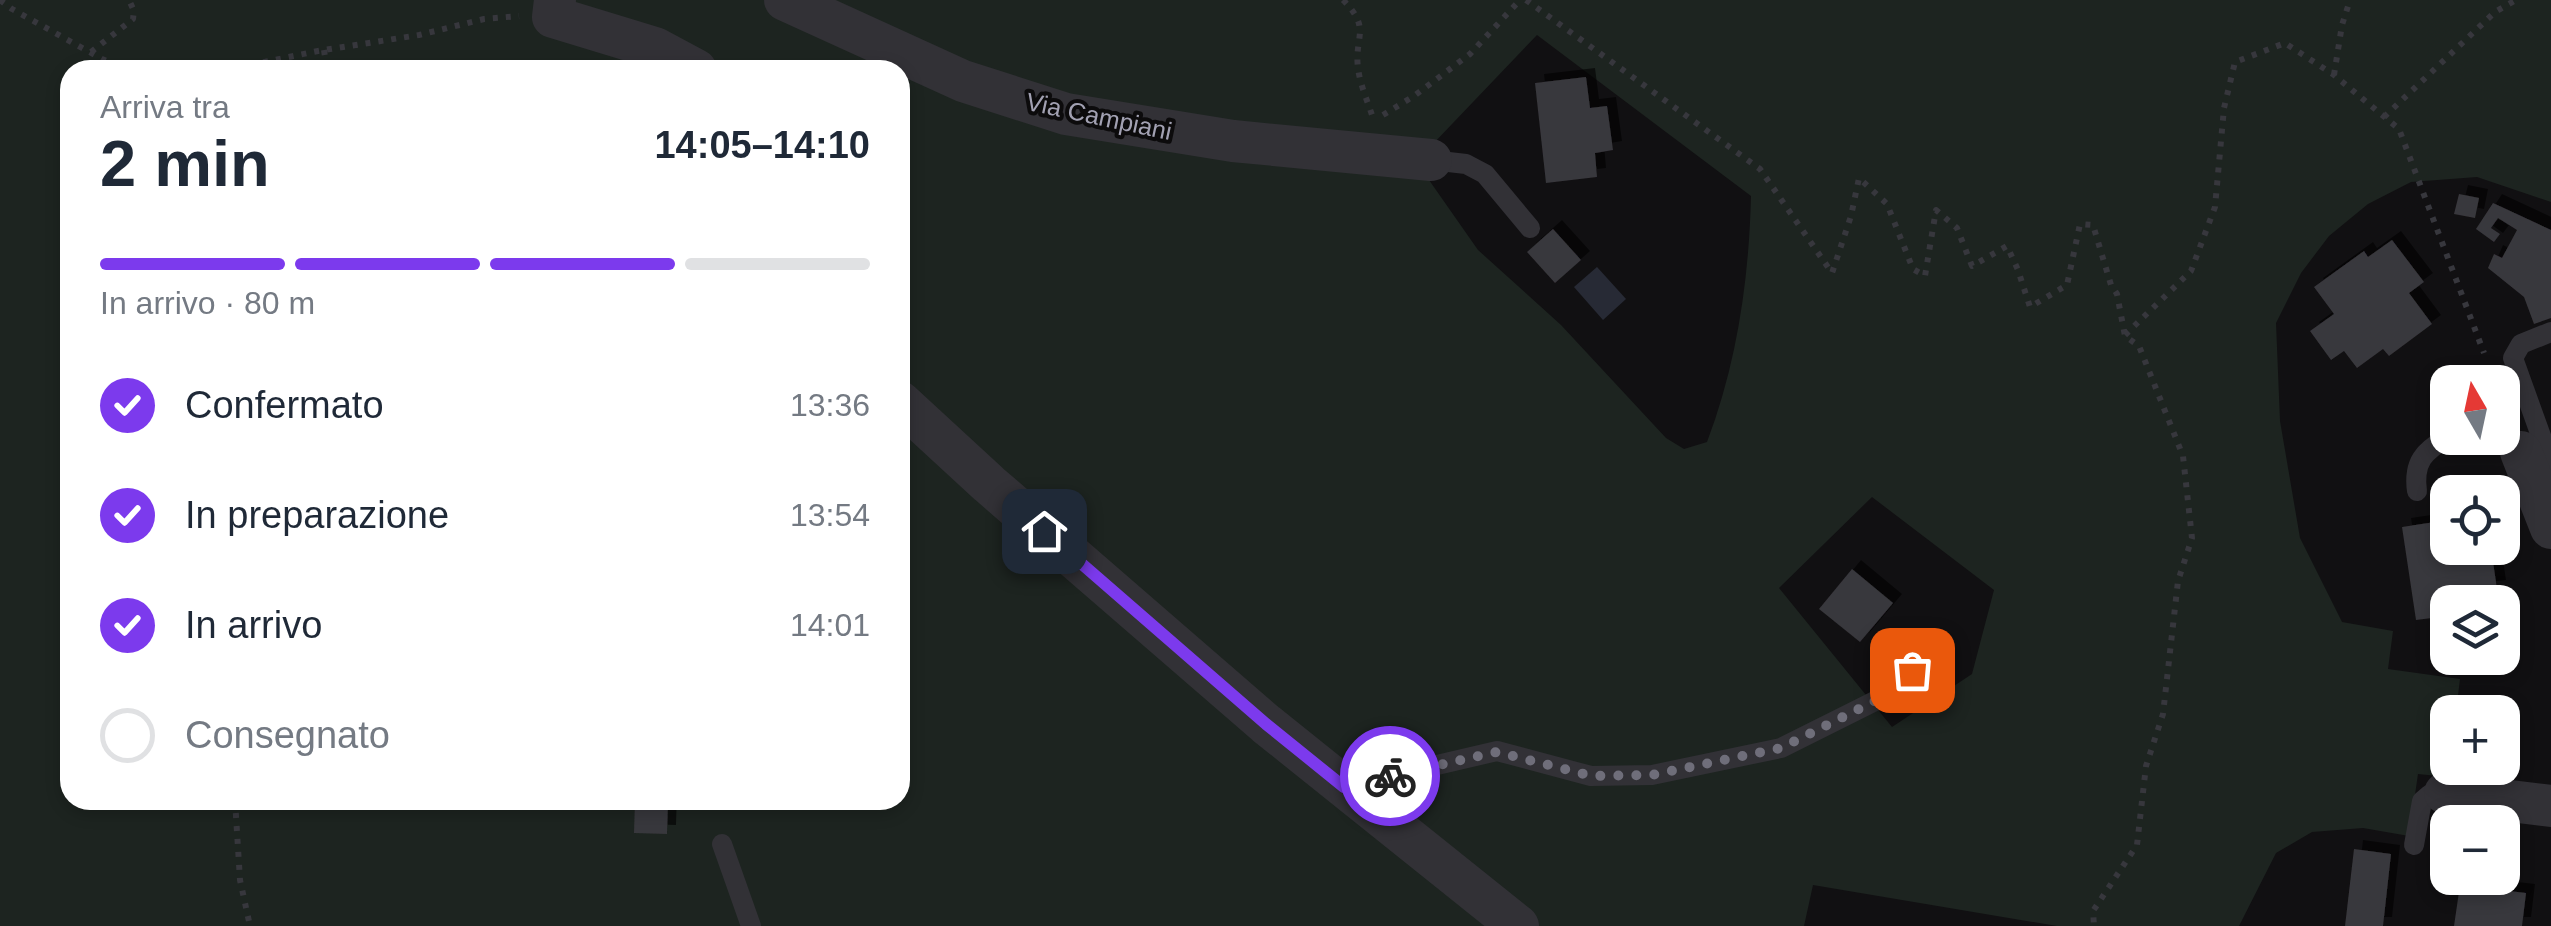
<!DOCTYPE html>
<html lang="it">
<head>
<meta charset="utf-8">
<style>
  body { margin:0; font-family:Arial,sans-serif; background:#f6f6f7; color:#1f2937; height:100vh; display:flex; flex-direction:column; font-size:38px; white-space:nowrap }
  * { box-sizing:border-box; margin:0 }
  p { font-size:32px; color:#747a83 }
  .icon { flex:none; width:55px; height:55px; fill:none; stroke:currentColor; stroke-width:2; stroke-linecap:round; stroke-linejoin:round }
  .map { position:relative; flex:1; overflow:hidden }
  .side { position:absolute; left:60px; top:60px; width:850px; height:750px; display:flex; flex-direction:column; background:#fff; border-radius:30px; box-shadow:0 5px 15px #0003 }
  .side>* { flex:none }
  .needle { width:65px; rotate:351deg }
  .fabs { position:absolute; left:2430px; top:365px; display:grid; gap:20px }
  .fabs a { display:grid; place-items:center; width:90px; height:90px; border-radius:20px; background:#fff; box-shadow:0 5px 15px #0003; font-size:50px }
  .pin { position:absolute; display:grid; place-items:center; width:85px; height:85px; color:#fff; margin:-42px; border-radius:20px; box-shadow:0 5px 15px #0006 }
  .courier { position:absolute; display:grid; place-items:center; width:100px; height:100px; margin:-50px; border:8px solid #7c3aed; border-radius:50%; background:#fff; color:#222; box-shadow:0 2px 12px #0007 }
  .head em { font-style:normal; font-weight:700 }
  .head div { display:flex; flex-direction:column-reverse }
  .head { display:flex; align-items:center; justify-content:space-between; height:170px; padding:0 40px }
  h1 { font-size:65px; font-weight:700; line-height:75px }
  .bar { display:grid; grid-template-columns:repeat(4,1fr); gap:15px 10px; align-content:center; height:120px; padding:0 40px }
  .bar i { height:12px; border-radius:8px; background:#e0e1e3 }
  .bar .on { background:#7c3aed }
  .bar p { grid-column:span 4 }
  ol { padding:0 40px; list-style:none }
  li { display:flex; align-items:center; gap:30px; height:110px }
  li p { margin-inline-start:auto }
  li .icon { padding:10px; border-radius:50%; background:#7c3aed; color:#fff; stroke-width:4 }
  li:last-child { color:#747a83 }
  li i { width:55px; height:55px; border:5px solid #e0e1e3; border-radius:50% }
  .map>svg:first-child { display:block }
  .green { fill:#1d2420; fill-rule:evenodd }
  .water { fill:#272a35 }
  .building { fill:#38373c; filter:url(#shadow) }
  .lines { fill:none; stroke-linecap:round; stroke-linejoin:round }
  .path { stroke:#37373d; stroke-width:6; stroke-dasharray:5 8; stroke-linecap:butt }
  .service { stroke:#323136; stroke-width:20 }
  .minor { stroke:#323136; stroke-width:42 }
  .done { stroke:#6f6e7a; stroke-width:10; stroke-dasharray:0 18 }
  .route { stroke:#7c3aed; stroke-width:12 }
  .labels { text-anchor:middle; stroke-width:8; stroke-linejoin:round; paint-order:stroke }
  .street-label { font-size:25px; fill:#a2a1b2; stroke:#0c0b0c }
</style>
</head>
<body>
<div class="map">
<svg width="2551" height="926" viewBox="0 0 2551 926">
  <defs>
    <filter id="shadow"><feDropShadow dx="9" dy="-9" stdDeviation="0" flood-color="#0009"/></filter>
  </defs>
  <rect width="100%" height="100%" fill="#111012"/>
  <!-- green -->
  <path class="green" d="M0,0H2551V202L2477,177L2411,182L2368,204L2329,236L2301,273L2276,323L2280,421L2300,538L2342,622L2393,631L2388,669L2460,679L2456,712H2448L2447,777L2418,774L2409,836L2363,828L2312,832L2276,853L2239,926H2057L1813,885L1804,926H0ZM1537,35L1751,196C1749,279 1737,363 1707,442L1684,449L1666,438L1561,325L1478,250L1429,180L1432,145ZM70,70H900V800H70ZM1872,497L1994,590L1972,674L1892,727L1779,588Z"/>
  <!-- water -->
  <polygon class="water" points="1597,267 1626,299 1603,320 1574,287"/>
  <!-- building -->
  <g class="building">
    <polygon points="1586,77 1590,108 1607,106 1613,150 1595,153 1597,177 1546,183 1535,83"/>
    <polygon points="2459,194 2479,198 2475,218 2454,214"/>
    <polygon points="2493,203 2551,230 2551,318 2534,324 2524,297 2488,268 2494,254 2502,258 2517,230 2498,218 2491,228 2500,234 2494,242 2476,229"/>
    <polygon points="1553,229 1581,260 1555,283 1527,252"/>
    <polygon points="2392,240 2424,282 2409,293 2432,324 2389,356 2383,349 2357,368 2344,351 2331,360 2310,331 2334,314 2314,287 2364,251 2368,257"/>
    <polygon points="2448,520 2448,548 2475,548 2476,557 2492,555 2497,589 2480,591 2481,602 2448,602 2448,616 2416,620 2402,527"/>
    <polygon points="1852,569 1893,603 1860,642 1819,609"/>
    <polygon points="635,800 668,800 667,834 634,833"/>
    <polygon points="2354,849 2391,854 2383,926 2345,926"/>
    <polygon points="2502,875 2511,876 2509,891 2526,893 2522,926 2454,926 2461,878 2502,878"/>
  </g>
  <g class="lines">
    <!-- path -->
    <g class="path">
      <polyline points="0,0 12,9 102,59 130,70"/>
      <path d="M1343,0C1372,29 1354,36 1358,68C1360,84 1367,100 1372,115"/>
      <polyline points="1526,0 1760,169 1832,273 1851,216 1859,178 1887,204 1913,269 1925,276 1936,210 1957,228 1972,266 2007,246 2018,270 2030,307 2067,285 2080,224 2093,225 2111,285 2117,294 2125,336 2139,346 2183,456 2192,538 2178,581 2163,714 2146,766 2137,845 2093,911 2094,926"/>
      <polyline points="324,50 327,70"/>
      <polyline points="91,52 133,19 134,11 129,0"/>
      <polyline points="225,70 318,51 419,35 484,19 519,16"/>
      <polyline points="2334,75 2342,25 2350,0"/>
      <polyline points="1383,115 1414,96 1470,54 1520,0"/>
      <polyline points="2384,117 2495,12 2516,0"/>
      <polyline points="2125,335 2191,271 2215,207 2224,108 2235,62 2285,43 2334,75 2399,129 2484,353"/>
      <polyline points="235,800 240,880 250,926"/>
    </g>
    <!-- service -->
    <g class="service">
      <polyline points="1431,160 1466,164 1485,174 1530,228"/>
      <polyline points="2551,332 2521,344 2513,358 2551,464"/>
      <path d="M2417,491C2413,462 2424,451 2448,437"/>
      <polyline points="1347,786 1497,751 1591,776 1652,775 1781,748 1893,692 1931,647"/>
      <polyline points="722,844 751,926"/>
      <polyline points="2414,845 2422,801 2429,795 2445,793"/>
    </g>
    <!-- minor -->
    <g class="minor">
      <polyline points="555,0 553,17 655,48 696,70"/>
      <polyline points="785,0 963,81 1066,114 1233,141 1431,160"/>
      <polyline points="900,402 989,484 1266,724 1518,926"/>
      <polyline points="2521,452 2551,528"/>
      <polyline points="2445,793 2551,806"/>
    </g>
  </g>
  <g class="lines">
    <!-- done -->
    <polyline class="done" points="1390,776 1497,752 1592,776 1652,775 1781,748 1893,692 1912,670"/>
    <!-- route -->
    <polyline class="route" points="1044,531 1266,724 1344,787 1390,776"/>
  </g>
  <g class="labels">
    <!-- street labels -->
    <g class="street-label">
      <text transform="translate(1099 116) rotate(12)" y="9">Via Campiani</text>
    </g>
  </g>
</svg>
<div class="fabs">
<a><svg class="needle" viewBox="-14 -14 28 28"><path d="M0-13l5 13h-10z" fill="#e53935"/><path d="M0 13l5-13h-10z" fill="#747a83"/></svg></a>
<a><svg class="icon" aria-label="locate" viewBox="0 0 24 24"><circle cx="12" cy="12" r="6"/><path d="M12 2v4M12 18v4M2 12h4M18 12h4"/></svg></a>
<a><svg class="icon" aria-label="layers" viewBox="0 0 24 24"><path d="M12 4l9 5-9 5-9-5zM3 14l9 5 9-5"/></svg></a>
<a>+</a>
<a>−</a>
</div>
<div class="pin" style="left:1912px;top:670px;background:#ea580c"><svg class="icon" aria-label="bag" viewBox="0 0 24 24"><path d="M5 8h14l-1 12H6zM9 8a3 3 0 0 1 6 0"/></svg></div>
<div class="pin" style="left:1044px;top:531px;background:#1f2937"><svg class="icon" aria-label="home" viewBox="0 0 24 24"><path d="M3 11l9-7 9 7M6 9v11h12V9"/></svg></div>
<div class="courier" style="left:1390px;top:776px"><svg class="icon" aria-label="bike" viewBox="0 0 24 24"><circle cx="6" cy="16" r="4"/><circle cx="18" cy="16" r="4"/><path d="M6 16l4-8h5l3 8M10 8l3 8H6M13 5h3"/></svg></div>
<section class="side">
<div class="head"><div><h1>2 min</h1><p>Arriva tra</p></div><em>14:05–14:10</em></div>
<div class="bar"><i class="on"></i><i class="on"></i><i class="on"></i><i></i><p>In arrivo · 80 m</p></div>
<ol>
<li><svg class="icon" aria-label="check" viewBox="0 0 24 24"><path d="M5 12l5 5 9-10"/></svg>Confermato<p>13:36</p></li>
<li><svg class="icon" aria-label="check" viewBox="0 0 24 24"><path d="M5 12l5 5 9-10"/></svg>In preparazione<p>13:54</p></li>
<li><svg class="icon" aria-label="check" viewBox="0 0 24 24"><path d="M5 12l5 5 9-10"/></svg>In arrivo<p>14:01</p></li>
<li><i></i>Consegnato</li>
</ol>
</section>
</div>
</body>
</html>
